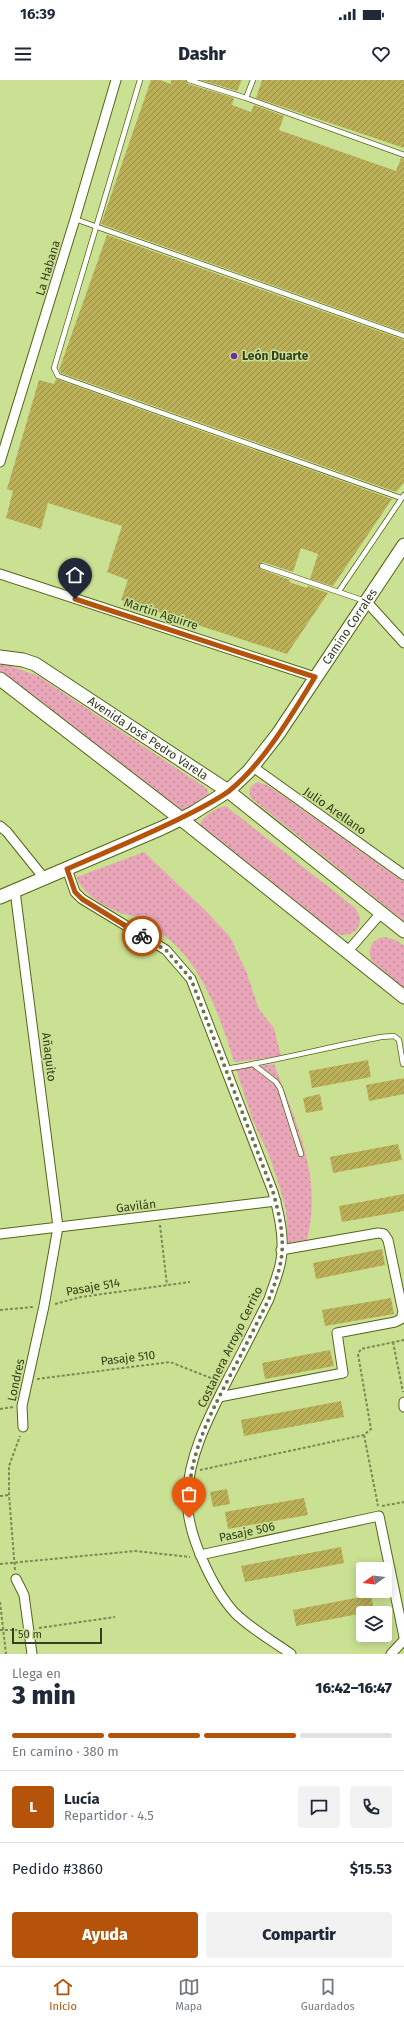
<!DOCTYPE html>
<html lang="es">
<head>
<meta charset="utf-8">
<style>
  body { margin:0; font-family:"Fira Sans",sans-serif; background:#f2f2f3; color:#1f2937; height:100vh; display:flex; flex-direction:column; font-size:15px; white-space:nowrap }
  * { box-sizing:border-box; margin:0 }
  p { font-size:13px; color:#747a83 }
  .icon { flex:none; width:22px; height:22px; fill:none; stroke:currentColor; stroke-width:2; stroke-linecap:round; stroke-linejoin:round }
  .map { position:relative; height:1574px; overflow:hidden }
  .side { display:flex; flex-direction:column; background:#fff; flex:1 }
  .side>* { flex:none }
  .needle { width:26px; rotate:256deg }
  .tools { position:absolute; left:356px; top:1482px; display:grid; gap:8px }
  .tools a { display:grid; place-items:center; width:36px; height:36px; border-radius:4px; background:#fff; box-shadow:0 2px 10px #0003; font-size:20px }
  .scale { position:absolute; left:12px; bottom:10px; width:90px; box-sizing:border-box; padding-left:4px; border:2px solid #353e1e; border-top:0; font-size:11px; line-height:14px; white-space:nowrap; color:#353e1e; -webkit-text-stroke:3px #cae193; paint-order:stroke }
  .pin { position:absolute; display:grid; place-items:center; width:34px; height:34px; color:#fff; margin:-41px -17px; border-radius:50% 50% 50% 0; rotate:-45deg; box-shadow:0 0 4px #0007 }
  .pin .icon { rotate:45deg }
  .courier { position:absolute; display:grid; place-items:center; width:40px; height:40px; margin:-20px; border:3px solid #b45309; border-radius:50%; background:#fff; color:#222; box-shadow:0 1px 5px #0007 }
  .overview em { font-style:normal; font-weight:800 }
  .overview div { display:flex; flex-direction:column-reverse }
  .overview { display:flex; align-items:center; justify-content:space-between; height:68px; padding:0 12px }
  h1 { font-size:26px; font-weight:800; line-height:30px }
  .bar { display:grid; grid-template-columns:repeat(4,1fr); gap:6px 4px; align-content:center; height:48px; padding:0 12px }
  .bar i { height:5px; border-radius:3px; background:#e0e1e3 }
  .bar .active { background:#b45309 }
  .bar p { grid-column:span 4 }
  .line { display:flex; align-items:center; gap:10px; padding:0 12px; border-top:1px solid #e0e1e3 }
  .line div { flex:1 }
  .round { display:grid; place-items:center; flex:none; width:42px; height:42px; border-radius:4px; background:#f2f2f3 }
  .action { display:flex; gap:8px; margin-top:auto; padding:8px 12px }
  .action a { flex:1; height:46px; border-radius:4px; background:#b45309; color:#fff; font-size:16px; font-weight:800; line-height:46px; text-align:center }
  .action a+a { background:#f2f2f3; color:#1f2937 }
  .status { display:flex; justify-content:space-between; align-items:center; height:28px; padding:0 20px; background:#fff; direction:ltr }
  .status svg { height:11px; fill:currentColor }
  header { display:flex; justify-content:space-between; align-items:center; height:52px; padding:0 12px; background:#fff; font-size:18px; font-weight:800 }
  .tabs { display:flex; justify-content:space-around; align-items:center; height:56px; border-top:1px solid #e0e1e3; background:#fff; font-size:11px; color:#747a83 }
  .tabs a { display:grid; justify-items:center; gap:2px }
  .tabs .active { color:#b45309 }
  .map>svg:first-child { display:block }
  .grass { fill:url(#grass-dots) }
  .building { fill:url(#building-hatch) }
  .lines { fill:none; stroke-linecap:round; stroke-linejoin:round }
  .lane-casing { stroke:#546617; stroke-width:6 }
  .street-casing { stroke:#546617; stroke-width:11 }
  .secondary-casing { stroke:#546617; stroke-width:15 }
  .path { stroke:#7b8a55; stroke-width:2; stroke-dasharray:3 2; stroke-linecap:butt }
  .lane { stroke:#fff; stroke-width:4.5 }
  .street { stroke:#fff; stroke-width:9 }
  .secondary { stroke:#fff; stroke-width:13 }
  .done { stroke:#697747; stroke-width:4; stroke-dasharray:0 7.2 }
  .route { stroke:#b45309; stroke-width:5 }
  .poi-dot { fill:#6a30a6; stroke:#cae193; stroke-width:1.5 }
  .labels { text-anchor:middle; stroke-width:3; stroke-linejoin:round; paint-order:stroke }
  .street-label { font-size:12px; fill:#353e1e; stroke:#cae193 }
  .poi-label { font-size:12px; font-weight:bold; fill:#353e1e; stroke:#cae193; text-anchor:start }
</style>
</head>
<body>
<div class="status"><b>16:39</b><svg viewBox="0 0 49 12"><path d="M0 12V9h3v3zM5 12V6h3v6zM10 12V3h3v9zM15 12V0h3v12zM26 1h20v11H26zM47 4h2v5h-2z"/></svg></div>
<header><svg class="icon" aria-label="menu" viewBox="0 0 24 24"><path d="M4 6h16M4 12h16M4 18h16"/></svg>Dashr<svg class="icon" aria-label="heart" viewBox="0 0 24 24"><path d="M12 20l-8-8c-3-5 5-10 8-4 3-6 11-1 8 4z"/></svg></header>
<div class="map">
<svg width="404" height="1574" viewBox="0 0 404 1574">
  <defs>
    <pattern id="grass-dots" width="8" height="8" patternUnits="userSpaceOnUse"><rect width="8" height="8" fill="#e9a6b8"/><path d="M2 2h.1M6 6h.1" fill="none" stroke="#be8995" stroke-width="1.8" stroke-linecap="round"/></pattern>
    <pattern id="building-hatch" width="6" height="6" patternUnits="userSpaceOnUse"><rect width="6" height="6" fill="#bbaf58"/><path d="M-1 1l2-2M0 6l6-6M5 7l2-2" fill="none" stroke="#999048"/></pattern>
  </defs>
  <rect width="100%" height="100%" fill="#cae193"/>
  <!-- grass -->
  <g class="grass">
    <path d="M0,582L38,596L203,706L207,709L209,715C203,723 187,732 178,731L0,592Z"/>
    <path d="M258,702L269,706L404,802V841L251,718C248,711 250,704 258,702Z"/>
    <path d="M226,726L354,827C369,843 353,861 334,853L200,746C200,737 218,727 226,726Z"/>
    <path d="M144,772L206,831L230,857L246,891L259,929L274,948L281,976L234,982C222,941 202,884 166,857C161,854 156,851 150,848C146,844 141,840 136,837C130,834 123,835 118,832C104,826 81,813 77,797Z"/>
    <path d="M384,857L396,860L404,866V910L371,880C368,868 371,860 384,857Z"/>
    <path d="M274,984C296,1043 323,1096 307,1160L288,1163L286,1130L279,1105L269,1075L253,1041L236,989Z"/>
  </g>
  <!-- building -->
  <g class="building">
    <polygon points="151,0 160,0 171,4 171,0 185,0 188,4 234,18 232,25 251,32 254,25 284,36 279,50 396,91 401,78 404,79 404,252 101,144"/>
    <polygon points="201,0 242,0 237,11"/>
    <polygon points="262,0 404,0 404,68 256,18"/>
    <polygon points="107,155 404,260 404,403 396,412 61,293 59,290"/>
    <polygon points="56,299 392,419 333,506 310,499 318,474 301,468 293,492 263,482 259,484 260,489 290,500 289,502 307,508 308,506 328,513 287,574 121,520 128,500 107,492 122,446 48,423 41,449 6,438 13,411 7,409 39,300 54,304"/>
    <polygon points="368,980 371,997 312,1008 309,991"/>
    <polygon points="404,998 404,1014 369,1021 366,1005"/>
    <polygon points="320,1014 323,1030 306,1033 303,1018"/>
    <polygon points="398,1064 402,1080 333,1093 330,1077"/>
    <polygon points="404,1114 404,1131 342,1142 339,1126"/>
    <polygon points="382,1169 385,1185 316,1199 313,1183"/>
    <polygon points="391,1218 394,1234 325,1246 322,1230"/>
    <polygon points="330,1270 334,1286 265,1299 262,1283"/>
    <polygon points="341,1321 344,1337 244,1356 241,1340"/>
    <polygon points="227,1409 230,1424 213,1427 210,1412"/>
    <polygon points="304,1418 308,1435 228,1449 225,1432"/>
    <polygon points="341,1467 344,1483 245,1502 241,1486"/>
    <polygon points="371,1515 374,1531 296,1546 293,1530"/>
  </g>
  <g class="lines">
    <defs>
      <g id="lane">
        <polyline points="140,0 54,288 58,296 401,418"/>
        <polyline points="189,0 246,18 404,75"/>
        <polyline points="246,18 253,0"/>
        <polyline points="75,139 404,256"/>
        <polyline points="262,486 365,521"/>
        <polyline points="339,511 404,415"/>
        <polyline points="253,984 276,1002 280,1008 301,1074"/>
        <path d="M226,989C278,980 329,967 381,957L394,956L399,960L403,984"/>
      </g>
      <g id="street">
        <polyline points="0,382 75,139 116,0"/>
        <polyline points="0,494 315,597"/>
        <polyline points="366,521 404,563"/>
        <polyline points="253,687 404,795"/>
        <polyline points="0,746 7,752 44,798"/>
        <path d="M67,789L75,812L82,819L166,870L191,899L273,1112C279,1133 285,1158 281,1180C279,1193 273,1206 269,1219C256,1245 243,1271 229,1297C210,1335 189,1373 187,1417C187,1440 194,1461 203,1481C211,1499 221,1518 235,1533C251,1549 273,1561 291,1574"/>
        <polyline points="15,811 58,1147 44,1226 22,1326 23,1347"/>
        <polyline points="348,871 381,833"/>
        <polyline points="0,1154 276,1121"/>
        <polyline points="219,1317 343,1293 337,1253 395,1242 401,1239 403,1232 388,1160 384,1154 378,1153 281,1170"/>
        <polyline points="404,1322 404,1327"/>
        <polyline points="200,1475 379,1436 404,1557"/>
        <polyline points="16,1499 24,1515 32,1574"/>
        <polyline points="391,1574 404,1560"/>
      </g>
      <g id="secondary">
        <path id="s1" d="M0,577L23,580L35,584L228,711L404,851"/>
        <polyline points="0,599 180,738 404,917"/>
        <path id="s2" d="M0,817L162,748L193,733L228,711L249,691L278,654L404,465"/>
      </g>
    </defs>
    <!-- lane casing -->
    <use href="#lane" class="lane-casing"/>
    <!-- street casing -->
    <use href="#street" class="street-casing"/>
    <!-- secondary casing -->
    <use href="#secondary" class="secondary-casing"/>
    <!-- path -->
    <g class="path">
      <polyline points="160,1145 167,1205"/>
      <polyline points="55,1224 81,1217 190,1202"/>
      <polyline points="0,1230 33,1227"/>
      <polyline points="393,1262 403,1312"/>
      <polyline points="37,1299 170,1282 216,1300"/>
      <polyline points="0,1329 13,1327"/>
      <polyline points="364,1355 378,1426"/>
      <polyline points="200,1390 364,1355 371,1349 358,1274 361,1269 404,1260"/>
      <polyline points="0,1416 9,1415"/>
      <polyline points="382,1426 404,1422"/>
      <polyline points="0,1484 135,1471 190,1477"/>
      <polyline points="15,1490 9,1415 9,1386 20,1356"/>
      <polyline points="0,1522 6,1574"/>
      <polyline points="39,1548 115,1537"/>
      <polyline points="0,1550 19,1550"/>
    </g>
    <!-- lane -->
    <use href="#lane" class="lane"/>
    <!-- street -->
    <use href="#street" class="street"/>
    <!-- secondary -->
    <use href="#secondary" class="secondary"/>
  </g>
  <g class="lines">
    <!-- done -->
    <path class="done" d="M142,856L166,870L191,899L273,1112C279,1133 285,1158 281,1180C279,1193 274,1206 269,1219C257,1243 245,1267 232,1292C207,1340 185,1382 189,1438"/>
    <!-- route -->
    <path class="route" d="M75,519L315,597C292,634 264,683 229,711C214,722 195,731 179,739C142,757 104,773 67,789L75,812L82,819L142,856"/>
  </g>
  <!-- markers -->
  <circle class="poi-dot" cx="234" cy="276" r="4"/>
  <g class="labels">
    <!-- street labels -->
    <g class="street-label">
      <text transform="translate(48 188) rotate(-73)" y="4">La Habana</text>
      <text transform="translate(161 534) rotate(18)" y="4">Martín Aguirre</text>
      <text dy="4" stroke="none"><textPath href="#s2" startOffset="457">Camino Corrales</textPath></text>
      <text dy="4" stroke="none"><textPath href="#s1" startOffset="171">Avenida José Pedro Varela</textPath></text>
      <text transform="translate(335 731) rotate(35)" y="4">Julio Arellano</text>
      <text transform="translate(49 977) rotate(83)" y="4">Añaquito</text>
      <text transform="translate(136 1126) rotate(-7)" y="4">Gavilán</text>
      <text transform="translate(93 1207) rotate(-10)" y="4">Pasaje 514</text>
      <text transform="translate(230 1267) rotate(-64)" y="4">Costanera Arroyo Cerrito</text>
      <text transform="translate(128 1278) rotate(-7)" y="4">Pasaje 510</text>
      <text transform="translate(16 1300) rotate(-78)" y="4">Londres</text>
      <text transform="translate(247 1452) rotate(-12)" y="4">Pasaje 506</text>
    </g>
    <!-- poi labels -->
    <g class="poi-label">
      <text x="242" y="280">León Duarte</text>
    </g>
  </g>
</svg>
<div class="tools">
<a><svg class="needle" viewBox="-14 -14 28 28"><path d="M0-13l5 13h-10z" fill="#e53935"/><path d="M0 13l5-13h-10z" fill="#747a83"/></svg></a>
<a><svg class="icon" aria-label="layers" viewBox="0 0 24 24"><path d="M12 4l9 5-9 5-9-5zM3 14l9 5 9-5"/></svg></a>
</div>
<div class="scale">50 m</div>
<div class="pin" style="left:189px;top:1438px;background:#ea580c"><svg class="icon" aria-label="bag" viewBox="0 0 24 24"><path d="M5 8h14l-1 12H6zM9 8a3 3 0 0 1 6 0"/></svg></div>
<div class="pin" style="left:75px;top:519px;background:#1f2937"><svg class="icon" aria-label="home" viewBox="0 0 24 24"><path d="M3 11l9-7 9 7M6 9v11h12V9"/></svg></div>
<div class="courier" style="left:142px;top:856px"><svg class="icon" aria-label="bike" viewBox="0 0 24 24"><circle cx="6" cy="16" r="4"/><circle cx="18" cy="16" r="4"/><path d="M6 16l4-8h5l3 8M10 8l3 8H6M13 5h3"/></svg></div>
</div>
<section class="side">
<div class="overview"><div><h1>3 min</h1><p>Llega en</p></div><em>16:42–16:47</em></div>
<div class="bar"><i class="active"></i><i class="active"></i><i class="active"></i><i></i><p>En camino · 380 m</p></div>
<div class="line" style="height:72px"><b class="round" style="background:#b45309;color:#fff">L</b><div><b>Lucía</b><p>Repartidor · 4.5</p></div><a class="round"><svg class="icon" aria-label="chat" viewBox="0 0 24 24"><path d="M4 5h16v11H9l-5 4z"/></svg></a><a class="round"><svg class="icon" aria-label="phone" viewBox="0 0 24 24"><path d="M5 4h4l2 5-3 2q2 4 5 5l2-3 5 2v4C11 20 4 13 5 4z"/></svg></a></div>
<div class="line" style="height:52px"><div>Pedido #3860</div><b>$15.53</b></div>
<div class="action"><a>Ayuda</a><a>Compartir</a></div>
</section>
<nav class="tabs">
<a class="active"><svg class="icon" aria-label="home" viewBox="0 0 24 24"><path d="M3 11l9-7 9 7M6 9v11h12V9"/></svg>Inicio</a>
<a><svg class="icon" aria-label="map" viewBox="0 0 24 24"><path d="M3 6l6-2 6 2 6-2v14l-6 2-6-2-6 2zM9 4v14M15 6v14"/></svg>Mapa</a>
<a><svg class="icon" aria-label="saved" viewBox="0 0 24 24"><path d="M7 4h10v16l-5-4-5 4z"/></svg>Guardados</a>
</nav>
</body>
</html>
